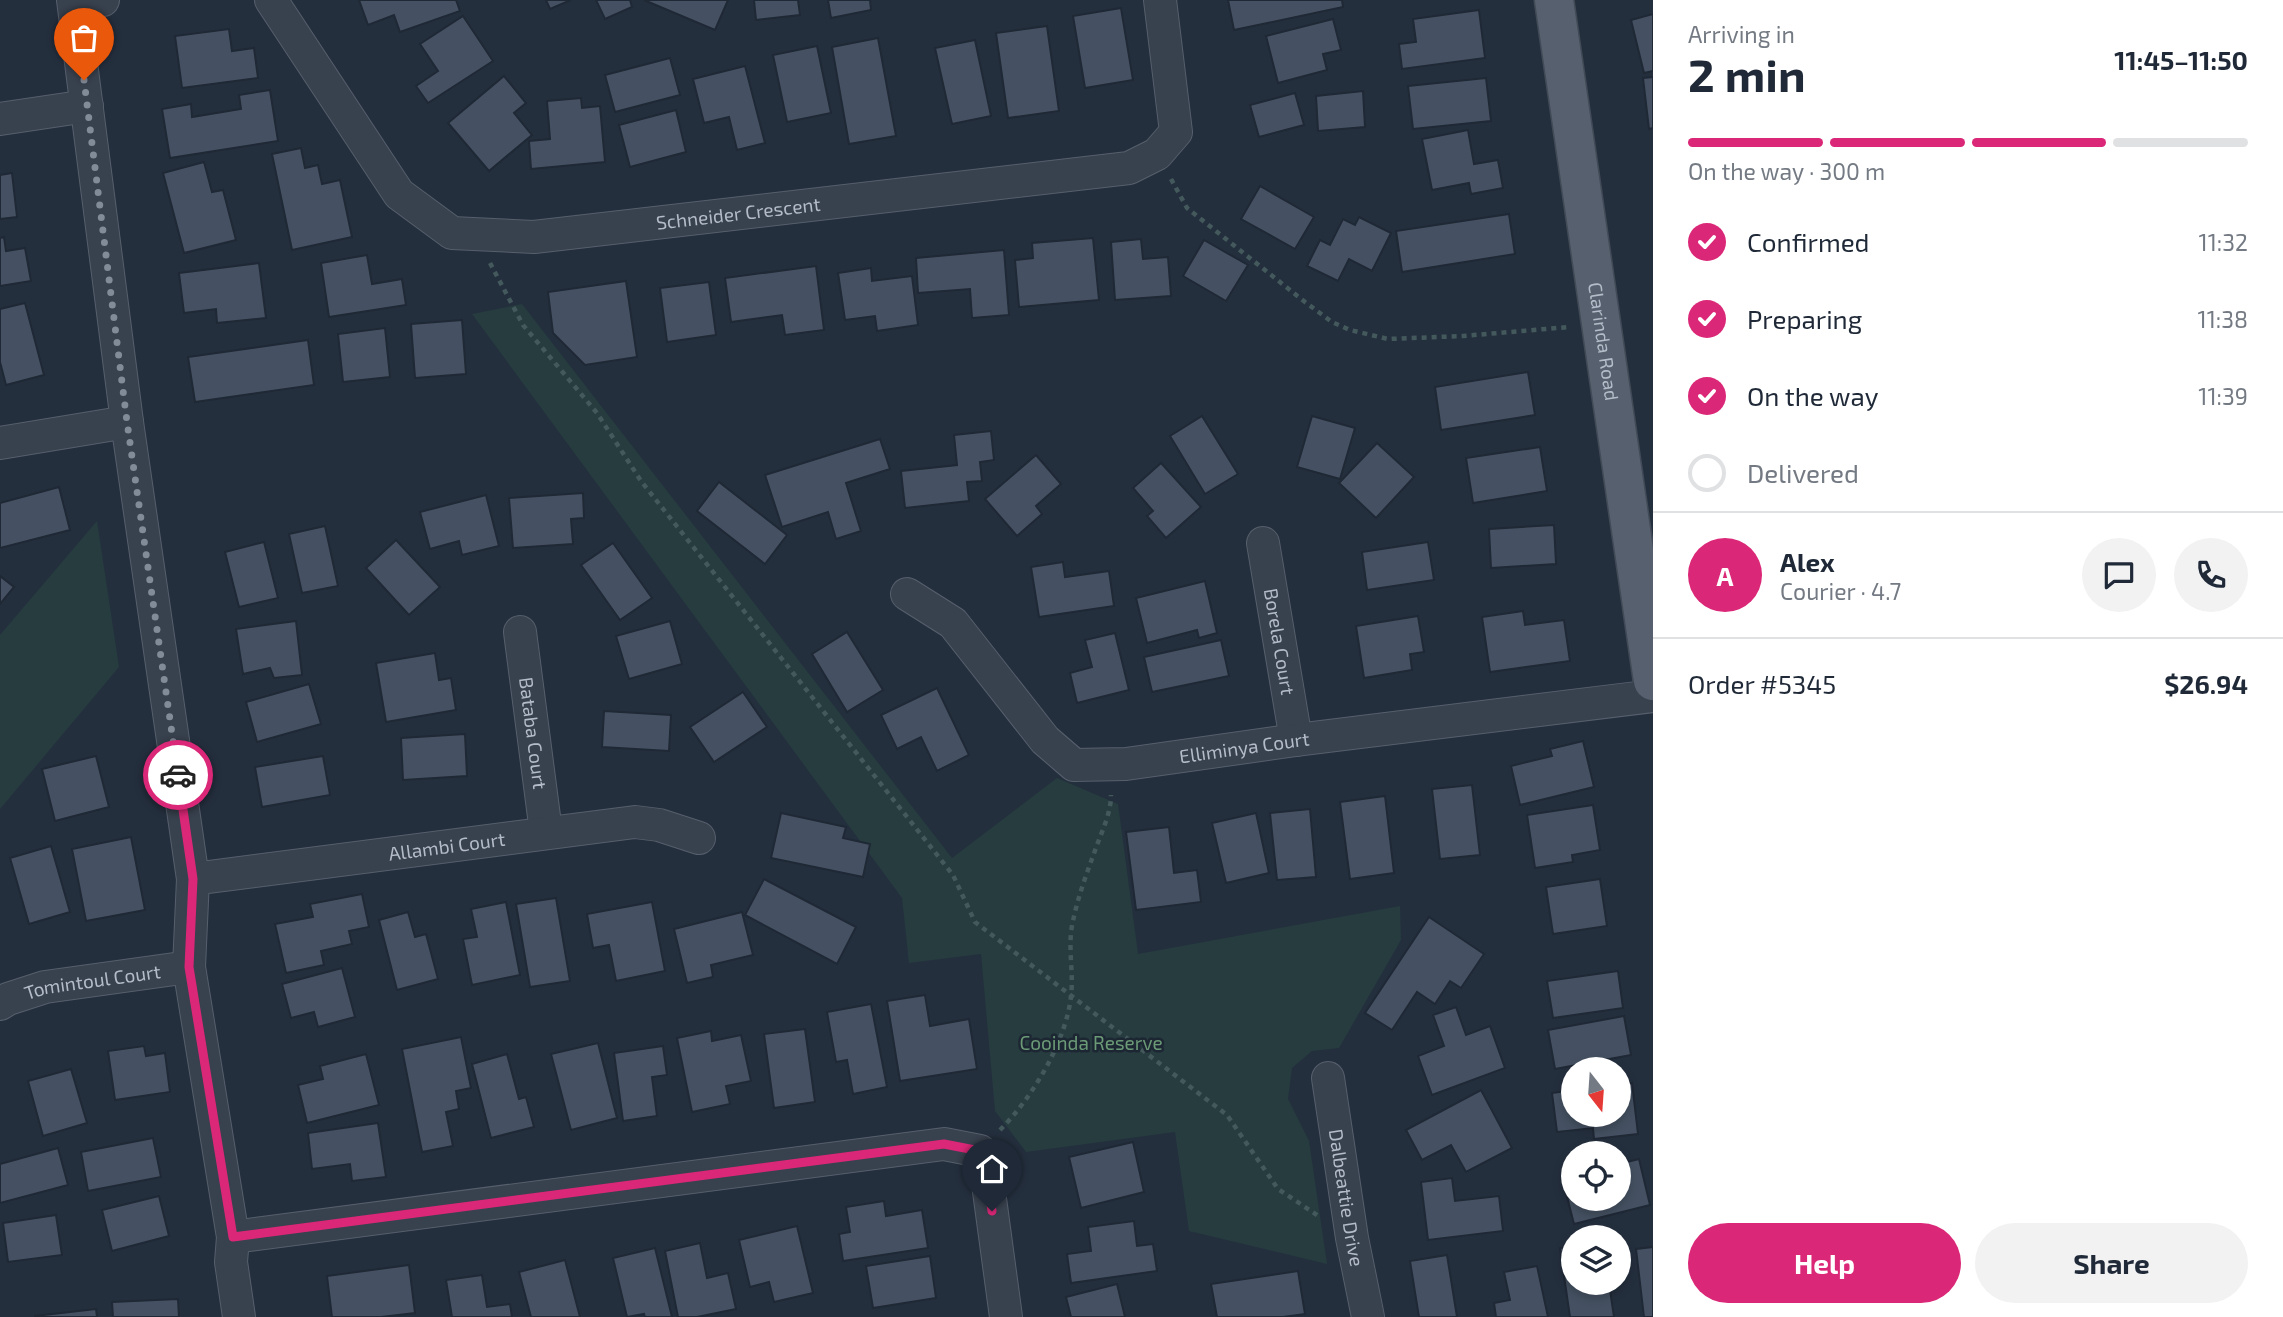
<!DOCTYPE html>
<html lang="en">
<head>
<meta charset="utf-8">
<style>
  body { margin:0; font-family:"Exo 2",sans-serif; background:#f2f2f3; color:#1f2937; height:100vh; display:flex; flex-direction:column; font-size:26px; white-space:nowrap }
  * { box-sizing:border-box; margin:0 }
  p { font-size:23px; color:#747a83 }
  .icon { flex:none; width:38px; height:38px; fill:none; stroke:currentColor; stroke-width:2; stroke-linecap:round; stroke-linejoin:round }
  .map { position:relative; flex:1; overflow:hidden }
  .panel { display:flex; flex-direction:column; background:#fff; width:630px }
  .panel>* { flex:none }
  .needle { width:46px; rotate:163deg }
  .fabs { position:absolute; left:1561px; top:1057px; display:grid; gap:14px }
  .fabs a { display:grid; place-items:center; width:70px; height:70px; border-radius:50%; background:#fff; box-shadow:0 4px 10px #0003; font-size:35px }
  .pin { position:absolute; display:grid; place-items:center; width:60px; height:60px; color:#fff; margin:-72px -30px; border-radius:50% 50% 50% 0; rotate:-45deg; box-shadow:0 0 7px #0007 }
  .pin .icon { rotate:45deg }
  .courier { position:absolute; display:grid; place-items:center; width:70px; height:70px; margin:-35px; border:5px solid #db2777; border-radius:50%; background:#fff; color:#222; box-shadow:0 2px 9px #0007 }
  .headline em { font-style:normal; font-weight:700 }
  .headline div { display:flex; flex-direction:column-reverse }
  .headline { display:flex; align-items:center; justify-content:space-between; height:119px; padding:0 35px }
  h1 { font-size:46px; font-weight:700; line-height:52px }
  .bar { display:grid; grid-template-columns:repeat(4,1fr); gap:10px 7px; align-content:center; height:84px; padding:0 35px }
  .bar i { height:9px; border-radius:5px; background:#e0e1e3 }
  .bar .current { background:#db2777 }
  .bar p { grid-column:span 4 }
  .line { display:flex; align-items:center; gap:18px; padding:0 35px; border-top:2px solid #e0e1e3 }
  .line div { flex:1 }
  .round { display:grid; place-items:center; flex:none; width:74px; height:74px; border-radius:37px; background:#f2f2f3 }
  ol { padding:0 35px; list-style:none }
  li { display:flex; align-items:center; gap:21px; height:77px }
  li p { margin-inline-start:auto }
  li .icon { padding:7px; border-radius:50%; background:#db2777; color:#fff; stroke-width:4 }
  li:last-child { color:#747a83 }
  li i { width:38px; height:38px; border:4px solid #e0e1e3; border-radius:50% }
  .button { display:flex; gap:14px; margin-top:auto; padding:14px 35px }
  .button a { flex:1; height:80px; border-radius:42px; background:#db2777; color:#fff; font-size:28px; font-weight:700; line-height:80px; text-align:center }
  .button a+a { background:#f2f2f3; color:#1f2937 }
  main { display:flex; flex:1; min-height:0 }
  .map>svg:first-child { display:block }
  .green { fill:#263c3f }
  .building { fill:#455162; stroke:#1f2835; stroke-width:2 }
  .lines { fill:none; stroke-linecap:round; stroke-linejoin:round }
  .street-casing { stroke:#565f6c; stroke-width:34 }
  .primary-casing { stroke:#414a57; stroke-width:41 }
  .path { stroke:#44595c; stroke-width:4.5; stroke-dasharray:5 5; stroke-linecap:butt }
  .street { stroke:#38414e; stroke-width:32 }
  .primary { stroke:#56606e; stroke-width:38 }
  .done { stroke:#828b98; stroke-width:7; stroke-dasharray:0 12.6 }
  .route { stroke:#db2777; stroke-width:9 }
  .labels { text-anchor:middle; stroke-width:5; stroke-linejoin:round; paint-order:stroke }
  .street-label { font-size:19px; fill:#b4bcc9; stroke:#1d2633 }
  .park-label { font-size:19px; fill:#6b9a76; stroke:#1d2633 }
</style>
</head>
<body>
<main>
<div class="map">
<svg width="1653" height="1317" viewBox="0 0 1653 1317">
  <rect width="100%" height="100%" fill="#242f3e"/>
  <!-- green -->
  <g class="green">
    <polygon points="522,304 952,858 1057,778 1118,804 1138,954 1400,906 1401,940 1339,1048 1312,1051 1292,1068 1288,1099 1309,1141 1327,1264 1189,1231 1175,1132 1026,1152 995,1111 981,954 909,963 902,898 472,314"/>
    <polygon points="97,521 119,667 0,809 0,635"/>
  </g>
  <!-- building -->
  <g class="building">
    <polygon points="359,0 456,0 460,11 400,32 394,15 368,25"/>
    <polygon points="546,0 571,0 550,9"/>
    <polygon points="596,0 630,0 632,7 605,19"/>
    <polygon points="644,0 728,0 715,30"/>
    <polygon points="754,0 798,0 800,15 756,20"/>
    <polygon points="828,0 870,0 871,10 831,18"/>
    <polygon points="1228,0 1342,0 1343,7 1234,30"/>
    <polygon points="1121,8 1133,80 1085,88 1073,16"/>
    <polygon points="1479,10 1485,58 1402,69 1399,44 1416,42 1413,19"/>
    <polygon points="1653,14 1653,71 1644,73 1631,20"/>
    <polygon points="463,16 493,61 428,103 416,86 438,71 420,44"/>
    <polygon points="1333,19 1341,50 1323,54 1327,70 1278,83 1266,36"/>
    <polygon points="1047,26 1059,111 1008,118 996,33"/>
    <polygon points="229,29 232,51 254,48 258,78 182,88 175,36"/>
    <polygon points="878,38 896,136 849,144 832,47"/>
    <polygon points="975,40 991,116 952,124 935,48"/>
    <polygon points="817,46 831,113 787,122 773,55"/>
    <polygon points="670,58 680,95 615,112 605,75"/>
    <polygon points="745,66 765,143 737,150 729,117 704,123 693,79"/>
    <polygon points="504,76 526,103 514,113 532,135 489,171 448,123"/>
    <polygon points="1653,77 1653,128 1649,129 1643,78"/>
    <polygon points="1486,78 1491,121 1413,129 1408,86"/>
    <polygon points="270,90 278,141 170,158 162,109 191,104 192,117 241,109 239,95"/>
    <polygon points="1363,91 1365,127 1318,131 1316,96"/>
    <polygon points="1295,93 1304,125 1259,137 1250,105"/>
    <polygon points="581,98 582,108 600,106 605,162 531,169 529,141 550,139 547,101"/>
    <polygon points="676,110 686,152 630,167 619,125"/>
    <polygon points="1468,130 1474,164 1498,160 1503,188 1471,194 1469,183 1432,190 1422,139"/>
    <polygon points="301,148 305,168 318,165 322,184 340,180 352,237 292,250 272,154"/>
    <polygon points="204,162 212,192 223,190 236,240 184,253 163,173"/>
    <polygon points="12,173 17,217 0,219 0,175"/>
    <polygon points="1260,186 1314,217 1295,249 1241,219"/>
    <polygon points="1509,214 1515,254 1402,272 1396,231"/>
    <polygon points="1359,217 1391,233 1372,271 1349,259 1338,281 1307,266 1320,240 1330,245 1343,219 1355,225"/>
    <polygon points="4,237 6,251 25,248 31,281 0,286 0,238"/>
    <polygon points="1093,238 1099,300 1019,307 1015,260 1033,258 1032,243"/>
    <polygon points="1141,239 1143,259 1168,257 1171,296 1115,300 1111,242"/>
    <polygon points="1204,240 1248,265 1226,301 1183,276"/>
    <polygon points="1004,250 1009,315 972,318 970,289 918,293 916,258"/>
    <polygon points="367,255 372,284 402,279 406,305 329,317 321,263"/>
    <polygon points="259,263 266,318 217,323 216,309 184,313 179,273"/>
    <polygon points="816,266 824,330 785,335 782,315 731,322 725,278"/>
    <polygon points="871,268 872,281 912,276 918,325 877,331 875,316 845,320 838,273"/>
    <polygon points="626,281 637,357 585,365 553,333 548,292"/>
    <polygon points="709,282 716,335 667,342 660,288"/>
    <polygon points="25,303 44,375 6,385 0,362 0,309"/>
    <polygon points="462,320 466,374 415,378 411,324"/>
    <polygon points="385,328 390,377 343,382 338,334"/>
    <polygon points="308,340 314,385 195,402 188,357"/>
    <polygon points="1528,372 1535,415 1441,430 1435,387"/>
    <polygon points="1202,416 1238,474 1205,494 1170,436"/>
    <polygon points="1312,416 1355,428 1340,479 1297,467"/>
    <polygon points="991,431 994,460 980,462 982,481 967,482 969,501 905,508 901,471 957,465 954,435"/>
    <polygon points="880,439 890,469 846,483 861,531 836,539 828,512 782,527 765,475"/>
    <polygon points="1377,443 1414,477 1376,518 1339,483"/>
    <polygon points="1540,447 1547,491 1473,503 1466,458"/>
    <polygon points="1036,455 1061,484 1036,506 1042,514 1017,536 985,499"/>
    <polygon points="1161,463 1201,507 1166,538 1147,516 1153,511 1133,488"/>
    <polygon points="719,482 787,535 765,564 697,511"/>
    <polygon points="59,487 70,530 0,548 0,503"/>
    <polygon points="583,493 584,518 571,519 573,544 513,548 509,498"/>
    <polygon points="486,495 499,546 462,555 459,541 430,549 420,512"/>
    <polygon points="1554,525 1556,564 1491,568 1489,529"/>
    <polygon points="325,526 338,586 302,593 289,534"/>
    <polygon points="396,540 440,587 409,615 366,568"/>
    <polygon points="264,542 278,598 239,607 225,552"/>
    <polygon points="1428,542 1434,580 1367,590 1362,552"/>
    <polygon points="613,543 652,598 620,620 581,565"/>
    <polygon points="1063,562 1065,577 1109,571 1114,606 1039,617 1031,567"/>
    <polygon points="0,576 14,587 0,604"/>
    <polygon points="1205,581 1217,633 1199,638 1197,630 1147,643 1136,598"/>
    <polygon points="1523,611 1525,625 1564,620 1570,661 1490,672 1482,617"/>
    <polygon points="1418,616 1424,652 1410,654 1412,670 1364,678 1356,626"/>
    <polygon points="296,621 302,675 274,678 270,668 243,674 236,629"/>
    <polygon points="670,621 682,664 629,679 616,636"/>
    <polygon points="847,632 883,690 847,712 812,654"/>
    <polygon points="1115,633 1129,690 1077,703 1070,673 1092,667 1085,640"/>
    <polygon points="1221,640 1229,676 1152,692 1144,657"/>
    <polygon points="435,653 439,680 451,678 456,710 386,722 376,663"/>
    <polygon points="309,684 321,724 257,742 246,702"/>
    <polygon points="937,688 969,755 937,771 921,737 897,749 881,715"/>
    <polygon points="743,692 767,727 714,762 690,727"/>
    <polygon points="604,711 671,715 669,751 602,747"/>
    <polygon points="465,734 467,776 403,780 401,738"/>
    <polygon points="1583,741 1594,787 1520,805 1511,766 1552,756 1550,749"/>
    <polygon points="96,756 109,807 55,821 42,769"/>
    <polygon points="323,756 330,795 262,807 255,767"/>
    <polygon points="1472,785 1480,855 1440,859 1432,789"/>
    <polygon points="1385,796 1394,873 1350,879 1340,802"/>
    <polygon points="1593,805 1600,850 1572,855 1573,862 1535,868 1527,815"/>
    <polygon points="1310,809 1316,877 1277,880 1270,813"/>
    <polygon points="781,813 846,827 843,838 870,844 863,877 771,858"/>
    <polygon points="1256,813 1269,873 1226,883 1212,823"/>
    <polygon points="1169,827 1174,873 1197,870 1201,902 1136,910 1126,832"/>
    <polygon points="131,837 145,910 86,921 72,849"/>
    <polygon points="51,846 70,912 29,924 10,858"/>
    <polygon points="764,879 856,927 837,964 745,915"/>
    <polygon points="1600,879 1607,926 1553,934 1546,887"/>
    <polygon points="362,894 369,927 349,931 352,944 321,951 324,965 286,973 275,924 313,917 310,904"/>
    <polygon points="556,898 570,981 530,987 516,904"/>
    <polygon points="506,902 520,975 472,985 463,939 477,937 471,909"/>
    <polygon points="652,902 665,971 616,981 609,945 593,948 587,914"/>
    <polygon points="408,912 415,937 426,934 438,979 397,990 379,920"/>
    <polygon points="742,912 753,955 711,965 713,977 687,983 674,929"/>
    <polygon points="1429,917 1484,954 1461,988 1450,981 1435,1004 1417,992 1392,1030 1365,1013"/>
    <polygon points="342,968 355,1017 318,1027 314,1012 291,1018 282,984"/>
    <polygon points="1618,971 1623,1008 1553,1018 1547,981"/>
    <polygon points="925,995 930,1026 969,1019 977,1069 900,1081 887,1001"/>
    <polygon points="871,1004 887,1087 853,1094 847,1060 836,1062 827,1012"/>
    <polygon points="1456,1007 1466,1035 1490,1026 1505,1068 1432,1095 1418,1056 1444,1046 1433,1015"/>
    <polygon points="1624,1016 1631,1055 1555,1069 1548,1030"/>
    <polygon points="805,1029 815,1102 774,1108 764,1034"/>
    <polygon points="711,1031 712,1041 741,1035 751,1081 726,1086 730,1104 692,1112 677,1038"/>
    <polygon points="461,1037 471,1088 456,1091 459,1109 446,1112 453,1146 422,1152 402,1049"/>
    <polygon points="598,1043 617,1118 571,1130 551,1054"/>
    <polygon points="144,1046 146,1056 165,1053 170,1092 115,1100 108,1051"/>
    <polygon points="663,1046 667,1075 652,1077 657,1116 623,1121 614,1053"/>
    <polygon points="366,1054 379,1105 307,1123 298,1085 323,1079 320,1066"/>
    <polygon points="507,1054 519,1099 526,1097 534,1127 491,1138 472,1064"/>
    <polygon points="71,1069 87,1123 43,1136 28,1081"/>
    <polygon points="1632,1083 1638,1134 1594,1139 1593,1128 1557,1132 1552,1093 1573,1090 1573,1115 1619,1115 1619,1085"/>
    <polygon points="1481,1090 1512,1148 1466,1172 1451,1145 1422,1160 1406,1130"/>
    <polygon points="378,1123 386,1177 352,1181 350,1164 312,1169 308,1133"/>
    <polygon points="153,1138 161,1177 88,1191 81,1152"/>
    <polygon points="1133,1142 1144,1192 1081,1208 1069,1157"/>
    <polygon points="58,1148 68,1185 0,1203 0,1164"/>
    <polygon points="1639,1159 1650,1205 1574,1224 1562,1177 1573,1175 1573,1199 1619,1199 1619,1164"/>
    <polygon points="1452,1178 1455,1201 1499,1196 1503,1231 1428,1240 1421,1182"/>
    <polygon points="159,1196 169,1236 112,1251 102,1210"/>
    <polygon points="884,1201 886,1216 922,1210 928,1248 843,1261 839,1234 850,1232 846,1207"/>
    <polygon points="56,1215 62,1255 8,1262 3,1223"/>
    <polygon points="1134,1221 1137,1246 1153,1244 1157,1271 1071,1283 1067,1254 1091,1251 1088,1227"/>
    <polygon points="797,1226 813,1293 774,1302 769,1282 750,1287 739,1240"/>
    <polygon points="700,1243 707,1278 728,1273 736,1309 697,1317 678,1317 665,1251"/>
    <polygon points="1573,1246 1573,1283 1609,1283 1614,1317 1570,1317 1560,1248"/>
    <polygon points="1653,1247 1653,1317 1644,1317 1636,1249"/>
    <polygon points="655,1248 672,1317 645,1317 644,1314 627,1317 613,1258"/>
    <polygon points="1447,1255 1457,1317 1419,1317 1410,1261"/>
    <polygon points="930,1256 936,1298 873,1308 866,1266"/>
    <polygon points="565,1260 580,1317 531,1317 519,1272"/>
    <polygon points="409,1265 415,1313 381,1317 332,1317 327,1276"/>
    <polygon points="1537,1266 1548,1317 1496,1317 1494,1303 1510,1300 1504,1272"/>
    <polygon points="1298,1271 1305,1314 1283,1317 1217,1317 1211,1284"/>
    <polygon points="482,1275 487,1307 510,1304 512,1317 452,1317 446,1280"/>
    <polygon points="1117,1284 1125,1317 1071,1317 1066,1297"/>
    <polygon points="178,1299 179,1317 113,1317 112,1302"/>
    <polygon points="96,1309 97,1317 35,1317 35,1316"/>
  </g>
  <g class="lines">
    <defs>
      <g id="street">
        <polyline points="73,0 127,422 193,879 189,967 233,1237 231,1262 239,1317"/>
        <path id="s1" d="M271,0L399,194L452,233L534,237L1129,168L1157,154L1176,132L1160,0"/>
        <polyline points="74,4 103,0"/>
        <polyline points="0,119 87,106"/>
        <polyline points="0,443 127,422"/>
        <path id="s2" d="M1263,543L1296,740"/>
        <path id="s3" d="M907,594L953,623L1045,740L1074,765L1126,764L1296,740L1653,696"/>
        <path id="s4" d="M520,632L546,832"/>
        <path id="s5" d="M193,879L635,822L659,825L699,838"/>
        <path id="s6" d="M0,1004L8,999L45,987L189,967"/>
        <path id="s7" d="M1328,1078L1352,1238L1368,1317"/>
        <polyline points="233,1237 944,1144 980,1151 988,1184 1006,1317"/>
      </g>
      <g id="primary">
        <path id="s8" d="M1554,0L1653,681"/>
      </g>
    </defs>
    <!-- street casing -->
    <use href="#street" class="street-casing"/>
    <!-- primary casing -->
    <use href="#primary" class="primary-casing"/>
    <!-- path -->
    <g class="path">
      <polyline points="1171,179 1187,208 1305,302 1332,322 1350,330 1388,339 1463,336 1569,327"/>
      <polyline points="490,263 523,325 597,413 641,481 953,875 975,922 1227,1115 1278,1189 1320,1217"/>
      <path d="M1000,1130C1032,1098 1066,1042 1071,996C1074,972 1067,945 1073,921C1078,896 1088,870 1097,845C1103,829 1111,812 1111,795"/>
    </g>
    <!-- street -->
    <use href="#street" class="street"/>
    <!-- primary -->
    <use href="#primary" class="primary"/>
  </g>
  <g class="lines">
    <!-- done -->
    <polyline class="done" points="84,80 127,422 178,775"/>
    <!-- route -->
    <polyline class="route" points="178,775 193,879 189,967 233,1237 944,1144 980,1151 988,1184 992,1211"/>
  </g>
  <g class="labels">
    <!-- street labels -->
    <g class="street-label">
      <text dy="7" stroke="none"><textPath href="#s1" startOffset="586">Schneider Crescent</textPath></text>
      <text dy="7" stroke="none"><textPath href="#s8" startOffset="345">Clarinda Road</textPath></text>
      <text dy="7" stroke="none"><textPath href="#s2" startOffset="100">Borela Court</textPath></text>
      <text dy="7" stroke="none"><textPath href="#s4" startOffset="102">Bataba Court</textPath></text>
      <text dy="7" stroke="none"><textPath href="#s3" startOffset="413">Elliminya Court</textPath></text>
      <text dy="7" stroke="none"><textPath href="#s5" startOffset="256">Allambi Court</textPath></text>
      <text dy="7" stroke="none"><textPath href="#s6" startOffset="96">Tomintoul Court</textPath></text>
      <text dy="7" stroke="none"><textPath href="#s7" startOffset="121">Dalbeattie Drive</textPath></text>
    </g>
    <!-- park labels -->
    <g class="park-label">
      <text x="1091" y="1050">Cooinda Reserve</text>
    </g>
  </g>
</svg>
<div class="fabs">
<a><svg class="needle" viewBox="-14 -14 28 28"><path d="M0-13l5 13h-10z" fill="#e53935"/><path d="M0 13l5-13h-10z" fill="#747a83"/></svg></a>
<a><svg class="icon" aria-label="locate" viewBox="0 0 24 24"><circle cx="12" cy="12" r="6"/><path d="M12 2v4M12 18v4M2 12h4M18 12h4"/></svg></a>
<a><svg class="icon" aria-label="layers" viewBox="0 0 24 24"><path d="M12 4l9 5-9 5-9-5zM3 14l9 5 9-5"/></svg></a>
</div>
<div class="pin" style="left:84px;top:80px;background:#ea580c"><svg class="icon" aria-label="bag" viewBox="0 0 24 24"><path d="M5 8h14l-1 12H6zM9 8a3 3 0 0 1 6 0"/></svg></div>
<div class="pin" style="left:992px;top:1211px;background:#1f2937"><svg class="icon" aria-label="home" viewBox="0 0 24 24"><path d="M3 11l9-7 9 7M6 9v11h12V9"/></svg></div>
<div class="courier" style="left:178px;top:775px"><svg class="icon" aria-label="car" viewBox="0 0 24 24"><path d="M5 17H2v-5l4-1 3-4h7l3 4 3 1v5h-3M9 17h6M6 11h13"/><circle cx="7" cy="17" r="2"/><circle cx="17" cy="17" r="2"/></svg></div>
</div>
<section class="panel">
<div class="headline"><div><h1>2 min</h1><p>Arriving in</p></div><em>11:45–11:50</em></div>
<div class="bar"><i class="current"></i><i class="current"></i><i class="current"></i><i></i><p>On the way · 300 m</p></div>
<ol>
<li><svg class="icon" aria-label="check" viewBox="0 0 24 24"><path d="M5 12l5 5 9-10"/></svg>Confirmed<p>11:32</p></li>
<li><svg class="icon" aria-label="check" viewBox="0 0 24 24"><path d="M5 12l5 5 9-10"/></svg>Preparing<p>11:38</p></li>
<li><svg class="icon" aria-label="check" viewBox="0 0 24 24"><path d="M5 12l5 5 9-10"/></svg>On the way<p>11:39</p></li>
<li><i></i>Delivered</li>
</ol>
<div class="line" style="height:126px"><b class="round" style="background:#db2777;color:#fff">A</b><div><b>Alex</b><p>Courier · 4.7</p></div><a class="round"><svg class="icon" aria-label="chat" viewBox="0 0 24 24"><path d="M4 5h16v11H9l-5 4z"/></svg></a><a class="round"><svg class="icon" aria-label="phone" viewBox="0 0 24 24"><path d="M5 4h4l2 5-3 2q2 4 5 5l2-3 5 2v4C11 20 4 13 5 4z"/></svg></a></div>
<div class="line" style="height:91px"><div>Order #5345</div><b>$26.94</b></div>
<div class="button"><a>Help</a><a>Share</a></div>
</section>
</main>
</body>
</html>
